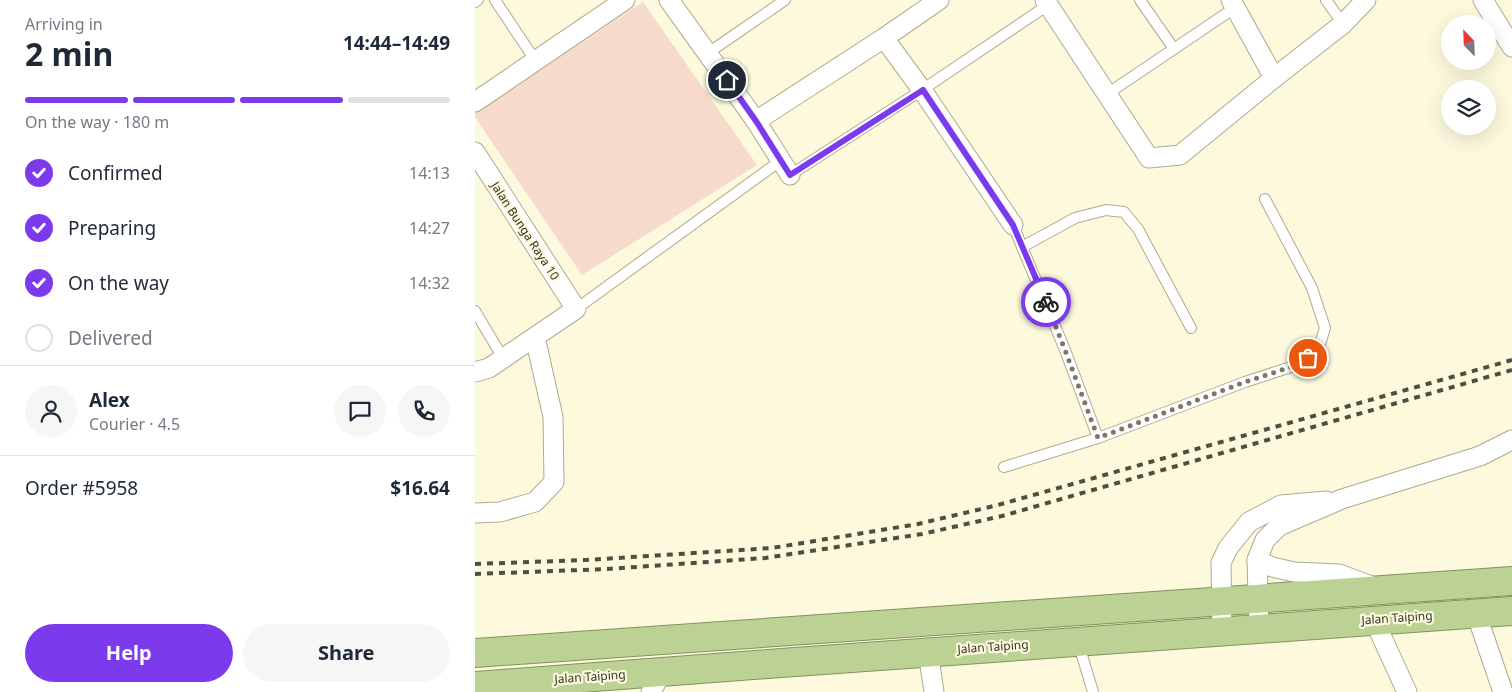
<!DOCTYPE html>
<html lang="en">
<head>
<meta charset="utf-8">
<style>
  body { margin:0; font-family:"Noto Sans",sans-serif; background:#f6f6f7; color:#1f2937; height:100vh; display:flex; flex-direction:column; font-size:19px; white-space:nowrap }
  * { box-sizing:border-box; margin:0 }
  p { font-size:16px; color:#747a83 }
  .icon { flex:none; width:28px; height:28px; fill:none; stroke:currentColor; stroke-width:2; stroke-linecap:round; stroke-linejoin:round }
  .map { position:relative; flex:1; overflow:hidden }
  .sheet { display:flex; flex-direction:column; background:#fff; width:475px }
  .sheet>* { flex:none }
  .needle { width:32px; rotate:337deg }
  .fabs { position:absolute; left:966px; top:15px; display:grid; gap:10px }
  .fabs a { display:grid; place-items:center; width:55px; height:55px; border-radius:50%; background:#fff; box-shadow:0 5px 20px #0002; font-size:25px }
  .pin { position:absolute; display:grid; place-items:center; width:42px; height:42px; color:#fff; margin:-21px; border:2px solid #fff; border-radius:50%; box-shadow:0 1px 5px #0007 }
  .courier { position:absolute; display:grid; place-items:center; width:50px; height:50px; margin:-25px; border:4px solid #7c3aed; border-radius:50%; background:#fff; color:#222; box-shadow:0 1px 6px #0007 }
  .head em { font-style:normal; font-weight:700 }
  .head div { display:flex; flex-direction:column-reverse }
  .head { display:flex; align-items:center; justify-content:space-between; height:85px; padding:0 25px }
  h1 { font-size:32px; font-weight:700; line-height:38px }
  .bar { display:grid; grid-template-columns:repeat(4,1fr); gap:8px 5px; align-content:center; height:60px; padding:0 25px }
  .bar i { height:6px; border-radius:4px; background:#e0e1e3 }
  .bar .current { background:#7c3aed }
  .bar p { grid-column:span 4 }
  .line { display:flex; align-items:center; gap:12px; padding:0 25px; border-top:1px solid #e0e1e3 }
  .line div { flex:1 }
  .round { display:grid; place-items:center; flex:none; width:52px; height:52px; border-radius:26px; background:#f6f6f7 }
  ol { padding:0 25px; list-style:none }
  li { display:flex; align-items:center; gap:15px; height:55px }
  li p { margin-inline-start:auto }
  li .icon { padding:5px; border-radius:50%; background:#7c3aed; color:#fff; stroke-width:4 }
  li:last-child { color:#747a83 }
  li i { width:28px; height:28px; border:2px solid #e0e1e3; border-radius:50% }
  .primary-button { display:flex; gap:10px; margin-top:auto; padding:10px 25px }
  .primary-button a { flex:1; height:58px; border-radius:30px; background:#7c3aed; color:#fff; font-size:20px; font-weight:700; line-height:58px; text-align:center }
  .primary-button a+a { background:#f6f6f7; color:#1f2937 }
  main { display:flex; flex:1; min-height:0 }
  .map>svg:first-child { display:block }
  .green { fill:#f6dacb }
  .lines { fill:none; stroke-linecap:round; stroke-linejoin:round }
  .service-casing { stroke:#aeaa90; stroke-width:12 }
  .minor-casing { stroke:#aeaa90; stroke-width:21 }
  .trunk-casing { stroke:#82935e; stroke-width:30 }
  .service { stroke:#fff; stroke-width:10 }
  .minor { stroke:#fff; stroke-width:19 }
  .trunk { stroke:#bcd294; stroke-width:28 }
  .rail { stroke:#504d41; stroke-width:4; stroke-dasharray:6 6; stroke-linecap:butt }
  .done { stroke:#7b7868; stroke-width:5; stroke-dasharray:0 9 }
  .route { stroke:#7c3aed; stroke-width:6 }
  .labels { text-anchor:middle; stroke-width:4.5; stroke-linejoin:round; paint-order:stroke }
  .street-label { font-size:12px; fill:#353329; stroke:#fdf9dd }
</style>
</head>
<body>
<main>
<section class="sheet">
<div class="head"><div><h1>2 min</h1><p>Arriving in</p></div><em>14:44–14:49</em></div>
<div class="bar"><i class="current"></i><i class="current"></i><i class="current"></i><i></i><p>On the way · 180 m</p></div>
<ol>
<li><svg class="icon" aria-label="check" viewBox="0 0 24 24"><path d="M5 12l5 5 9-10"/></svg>Confirmed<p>14:13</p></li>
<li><svg class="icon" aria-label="check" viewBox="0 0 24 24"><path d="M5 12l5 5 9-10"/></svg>Preparing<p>14:27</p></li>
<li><svg class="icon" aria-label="check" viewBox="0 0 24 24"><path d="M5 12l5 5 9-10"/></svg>On the way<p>14:32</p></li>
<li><i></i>Delivered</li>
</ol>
<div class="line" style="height:90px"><a class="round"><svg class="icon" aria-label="person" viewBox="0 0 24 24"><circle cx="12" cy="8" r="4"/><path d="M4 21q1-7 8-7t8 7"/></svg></a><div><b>Alex</b><p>Courier · 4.5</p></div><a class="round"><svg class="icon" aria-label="chat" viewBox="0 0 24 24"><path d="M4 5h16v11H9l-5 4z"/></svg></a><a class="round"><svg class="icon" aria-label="phone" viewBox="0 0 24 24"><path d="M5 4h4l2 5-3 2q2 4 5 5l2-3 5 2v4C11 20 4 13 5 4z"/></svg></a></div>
<div class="line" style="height:65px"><div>Order #5958</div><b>$16.64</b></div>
<div class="primary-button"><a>Help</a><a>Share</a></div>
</section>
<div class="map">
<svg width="1037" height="692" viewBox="0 0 1037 692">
  <rect width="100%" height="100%" fill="#fdf9dd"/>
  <!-- green -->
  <polygon class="green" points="168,2 282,165 107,275 0,117 0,113"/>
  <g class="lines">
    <defs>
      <g id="service">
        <polyline points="20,0 60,60"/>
        <polyline points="665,0 699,49"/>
        <polyline points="851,0 868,24"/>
        <polyline points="0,2 3,0"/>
        <polyline points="233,53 310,0"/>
        <polyline points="632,94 761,7"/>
        <polyline points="315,175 447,90 573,5"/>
        <polyline points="538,225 590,350 623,438"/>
        <polyline points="547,247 600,218 631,210 649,212 663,229 716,328"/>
        <polyline points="101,309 305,161"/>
        <polyline points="0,311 28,358"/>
        <polyline points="529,467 623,438 770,382 822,365 843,351 850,328 837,288 790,199"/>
        <polyline points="603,642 618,692"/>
      </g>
      <g id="minor">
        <polyline points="194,0 281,121 315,175"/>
        <polyline points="570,0 674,158 705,155 799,78 868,24 891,0"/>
        <polyline points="756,0 799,78"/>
        <polyline points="1008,0 1037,47"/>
        <polyline points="409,38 447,90 538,225"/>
        <polyline points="0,102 150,0"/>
        <polyline points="281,121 409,38 464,0"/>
        <polyline points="0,152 101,309 14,368 0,372"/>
        <polyline points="0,513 25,512 60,502 79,482 78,417 60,337"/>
        <polyline points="782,560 797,567 819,572 864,574 899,587"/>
        <polyline points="1001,613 1028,692"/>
        <polyline points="899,620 932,692"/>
        <polyline points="784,628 782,560 790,540 804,526 867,499 1005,456 1037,440"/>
        <polyline points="747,631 746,563 753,548 774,522 806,505 851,501"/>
        <polyline points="453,652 459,692"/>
        <polyline points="176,692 187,672"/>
      </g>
      <g id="trunk">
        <polyline points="0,653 1037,581"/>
        <polyline points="0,686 306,663 1037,611"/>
      </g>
    </defs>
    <!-- service casing -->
    <use href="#service" class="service-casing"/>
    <!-- minor casing -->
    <use href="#minor" class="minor-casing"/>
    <!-- trunk casing -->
    <use href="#trunk" class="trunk-casing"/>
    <!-- service -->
    <use href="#service" class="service"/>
    <!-- minor -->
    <use href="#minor" class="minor"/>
    <!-- trunk -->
    <use href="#trunk" class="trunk"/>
    <!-- rail -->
    <g class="rail">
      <polyline points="0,564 111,560 297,548 443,524 523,505 1037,360"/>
      <polyline points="0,574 132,569 290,558 447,534 527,516 1037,370"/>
    </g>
  </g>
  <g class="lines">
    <!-- done -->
    <polyline class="done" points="571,302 590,350 623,438 770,382 822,365 833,358"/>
    <!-- route -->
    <polyline class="route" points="252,80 281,121 315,175 448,90 538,225 571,302"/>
  </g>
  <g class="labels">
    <!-- street labels -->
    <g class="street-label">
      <text transform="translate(50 231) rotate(57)" y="4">Jalan Bunga Raya 10</text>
      <text transform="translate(922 618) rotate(-4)" y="4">Jalan Taiping</text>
      <text transform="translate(518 647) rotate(-4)" y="4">Jalan Taiping</text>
      <text transform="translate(115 677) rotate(-4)" y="4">Jalan Taiping</text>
    </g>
  </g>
</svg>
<div class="fabs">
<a><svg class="needle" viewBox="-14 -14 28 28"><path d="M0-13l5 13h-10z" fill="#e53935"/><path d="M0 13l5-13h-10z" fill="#747a83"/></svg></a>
<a><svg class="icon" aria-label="layers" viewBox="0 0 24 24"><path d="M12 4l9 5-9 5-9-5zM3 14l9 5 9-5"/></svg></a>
</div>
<div class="pin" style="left:833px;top:358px;background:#ea580c"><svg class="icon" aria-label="bag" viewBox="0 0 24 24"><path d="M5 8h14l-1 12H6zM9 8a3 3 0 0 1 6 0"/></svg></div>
<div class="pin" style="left:252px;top:80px;background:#1f2937"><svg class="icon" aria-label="home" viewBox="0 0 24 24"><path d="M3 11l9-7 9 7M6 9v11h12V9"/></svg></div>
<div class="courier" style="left:571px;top:302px"><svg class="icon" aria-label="bike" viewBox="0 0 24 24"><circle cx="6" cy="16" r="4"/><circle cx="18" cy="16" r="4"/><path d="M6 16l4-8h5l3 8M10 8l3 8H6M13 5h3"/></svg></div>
</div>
</main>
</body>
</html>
